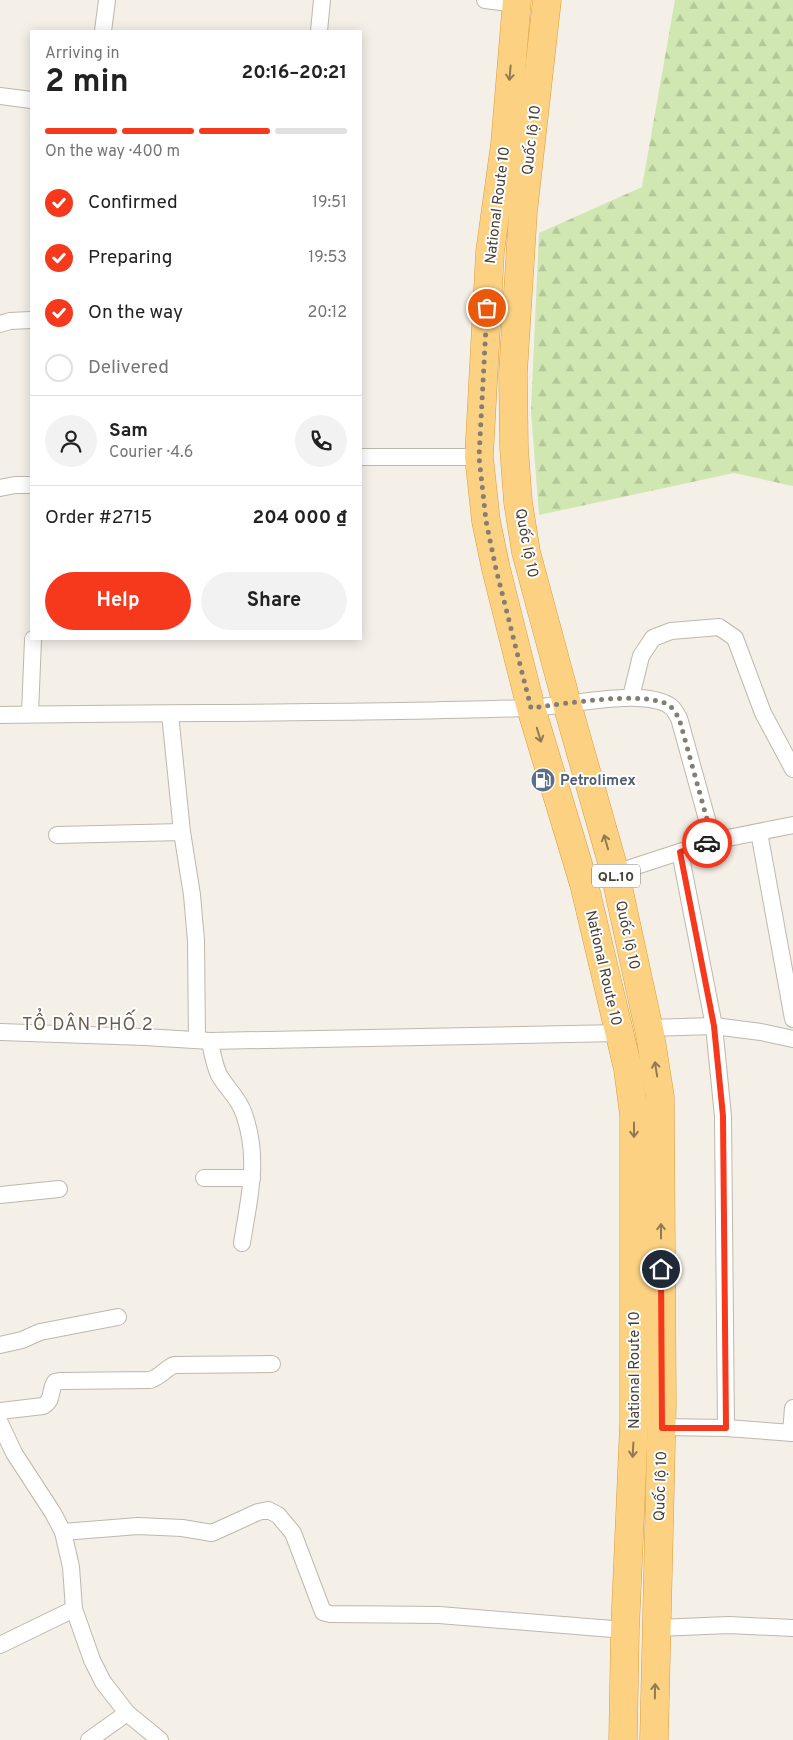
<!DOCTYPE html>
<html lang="en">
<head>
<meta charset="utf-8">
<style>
  body { margin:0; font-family:Overpass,sans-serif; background:#f2f2f2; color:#222; height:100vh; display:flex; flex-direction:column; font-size:19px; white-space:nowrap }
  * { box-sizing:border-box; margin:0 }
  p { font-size:16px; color:#767676 }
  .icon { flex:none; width:28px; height:28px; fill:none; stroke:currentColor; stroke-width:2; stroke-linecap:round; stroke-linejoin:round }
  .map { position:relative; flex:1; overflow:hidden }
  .sheet { position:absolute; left:30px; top:30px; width:332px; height:610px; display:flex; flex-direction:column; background:#fff; border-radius:0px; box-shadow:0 2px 12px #0003 }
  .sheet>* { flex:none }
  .pin { position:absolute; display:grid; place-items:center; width:42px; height:42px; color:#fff; margin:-21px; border:2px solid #fff; border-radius:50%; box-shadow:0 1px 5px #0007 }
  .courier { position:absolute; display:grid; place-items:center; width:50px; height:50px; margin:-25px; border:4px solid #f6381d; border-radius:50%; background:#fff; color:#222; box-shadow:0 1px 6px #0007 }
  .head em { font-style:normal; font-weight:700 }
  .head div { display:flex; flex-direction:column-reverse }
  .head { display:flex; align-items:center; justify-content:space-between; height:85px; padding:0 15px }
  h1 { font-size:32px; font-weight:700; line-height:38px }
  .bar { display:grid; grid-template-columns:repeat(4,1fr); gap:8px 5px; align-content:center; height:60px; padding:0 15px }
  .bar i { height:6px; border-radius:4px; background:#e0e0e0 }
  .bar .current { background:#f6381d }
  .bar p { grid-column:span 4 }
  .line { display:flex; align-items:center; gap:12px; padding:0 15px; border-top:1px solid #e0e0e0 }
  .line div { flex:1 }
  .round { display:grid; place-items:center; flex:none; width:52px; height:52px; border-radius:26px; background:#f2f2f2 }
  ol { padding:0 15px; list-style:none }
  li { display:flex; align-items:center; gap:15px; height:55px }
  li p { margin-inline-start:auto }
  li .icon { padding:5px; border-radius:50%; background:#f6381d; color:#fff; stroke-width:4 }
  li:last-child { color:#767676 }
  li i { width:28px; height:28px; border:2px solid #e0e0e0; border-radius:50% }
  .primary-button { display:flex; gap:10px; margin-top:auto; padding:10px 15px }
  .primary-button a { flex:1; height:58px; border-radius:30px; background:#f6381d; color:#fff; font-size:20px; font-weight:700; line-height:58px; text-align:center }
  .primary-button a+a { background:#f2f2f2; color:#222 }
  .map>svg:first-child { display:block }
  .forest { fill:url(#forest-firs) }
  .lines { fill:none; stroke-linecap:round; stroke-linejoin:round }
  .minor-casing { stroke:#bfb7aa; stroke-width:18 }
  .trunk-casing { stroke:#da9c3b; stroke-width:29 }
  .minor { stroke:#fff; stroke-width:16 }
  .trunk { stroke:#fcd282; stroke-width:28 }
  .oneway { stroke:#8f7a55 }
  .done { stroke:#847e75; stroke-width:5; stroke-dasharray:0 9 }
  .route { stroke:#f6381d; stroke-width:6 }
  .labels { text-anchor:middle; stroke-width:4; stroke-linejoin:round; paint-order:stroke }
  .shield { fill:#fff; stroke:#7e7973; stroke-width:1 }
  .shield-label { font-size:14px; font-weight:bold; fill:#474037 }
  .street-label { font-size:15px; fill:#474037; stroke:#fff }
  .service-label { font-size:15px; font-weight:bold; fill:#4e5e75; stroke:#fff; text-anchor:start }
  .quarter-label { font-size:18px; letter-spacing:1px; fill:#695e4e; stroke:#fff }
</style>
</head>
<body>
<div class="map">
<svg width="793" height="1740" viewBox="0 0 793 1740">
  <defs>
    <pattern id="forest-firs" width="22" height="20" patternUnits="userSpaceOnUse" patternTransform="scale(1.25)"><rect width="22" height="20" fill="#d0e7b1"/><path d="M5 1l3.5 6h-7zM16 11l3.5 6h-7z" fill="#b4c799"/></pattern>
  </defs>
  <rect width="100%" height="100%" fill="#f4f0e8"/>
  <!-- forest -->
  <polygon class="forest" points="675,0 793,0 793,486 734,473 539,515 531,411 539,233 642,187"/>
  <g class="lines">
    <defs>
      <g id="minor">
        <polyline points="485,0 516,4"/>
        <polyline points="103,31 107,0"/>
        <polyline points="319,31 322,0"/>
        <polyline points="0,96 31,100"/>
        <polyline points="0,324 10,321 31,320"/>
        <polyline points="361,457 479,457"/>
        <polyline points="0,488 15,485 31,485"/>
        <polyline points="631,697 641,656 653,638 671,631 719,627 735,638 763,713 793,769"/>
        <polyline points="30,714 33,639"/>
        <polyline points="170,714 182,832 192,895 196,941 197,1039"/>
        <path d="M0,715C176,712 352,714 528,708C563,707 641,687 670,706C674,708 676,714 679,718L713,841"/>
        <polyline points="759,832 793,1019"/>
        <polyline points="57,835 182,832"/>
        <polyline points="680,852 714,1026 723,1116 726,1428"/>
        <polyline points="615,873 713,841 793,825"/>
        <polyline points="648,1028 714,1026 761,1032 793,1039"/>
        <polyline points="0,1032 145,1037 210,1041 619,1033"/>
        <path d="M210,1041C212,1053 214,1064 219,1075C227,1089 239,1098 244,1114C260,1159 249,1198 242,1243"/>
        <polyline points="204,1178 252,1178"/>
        <polyline points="0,1195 59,1189"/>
        <polyline points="0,1345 22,1340 40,1332 118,1317"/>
        <path d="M0,1411L43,1406C54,1400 49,1391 55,1382L61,1381L150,1380C160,1377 165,1369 174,1365L272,1364"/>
        <polyline points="0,1423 14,1453 53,1513 63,1532 71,1567 74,1609 92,1660 103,1682 127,1713 160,1740"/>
        <polyline points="662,1427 726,1428 793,1433"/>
        <polyline points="791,1433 793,1408"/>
        <polyline points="63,1532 138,1526 182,1528 212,1533 258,1512 268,1510 278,1515 293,1533 323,1612 330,1614 439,1615 625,1630"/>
        <polyline points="657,1628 729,1625 793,1628"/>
        <polyline points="0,1645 74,1609"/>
        <polyline points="89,1740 127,1713"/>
      </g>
      <g id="trunk">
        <polyline points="517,0 505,144 490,252 479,457 486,521 496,569 531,708 584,884 628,1069 634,1115 634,1424 625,1630 623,1740"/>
        <polyline points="547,0 523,212 513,373 514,448 518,502 526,552 567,704 615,873 650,1034 660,1097 662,1403 654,1740"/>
      </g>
    </defs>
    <!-- minor casing -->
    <use href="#minor" class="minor-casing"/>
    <!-- trunk casing -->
    <use href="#trunk" class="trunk-casing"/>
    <!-- minor -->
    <use href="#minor" class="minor"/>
    <!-- trunk -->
    <use href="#trunk" class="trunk"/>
  </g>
  <!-- one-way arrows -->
  <defs><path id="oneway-shaft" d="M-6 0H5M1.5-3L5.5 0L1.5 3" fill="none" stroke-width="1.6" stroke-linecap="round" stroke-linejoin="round" transform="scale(1.25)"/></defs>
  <g class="oneway">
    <use href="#oneway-shaft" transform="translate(510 73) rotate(95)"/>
    <use href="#oneway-shaft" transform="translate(539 735) rotate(73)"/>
    <use href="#oneway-shaft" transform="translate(606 842) rotate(-106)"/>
    <use href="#oneway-shaft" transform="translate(656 1069) rotate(-99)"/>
    <use href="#oneway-shaft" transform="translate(634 1130) rotate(90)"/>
    <use href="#oneway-shaft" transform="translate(661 1231) rotate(-90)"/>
    <use href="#oneway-shaft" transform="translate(633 1450) rotate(93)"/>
    <use href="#oneway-shaft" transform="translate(655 1691) rotate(-89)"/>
  </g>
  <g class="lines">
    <!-- done -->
    <path class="done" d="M487,308L479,457L486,521L496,569L531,708C564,704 642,690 669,705C673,708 676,714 679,718L713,841L707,843"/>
    <!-- route -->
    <polyline class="route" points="661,1269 662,1428 726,1428 723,1116 714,1026 680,852 707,843"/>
  </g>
  <!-- icons -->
  <defs>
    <symbol id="fuel-disc" viewBox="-11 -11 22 22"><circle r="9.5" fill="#5c6f8a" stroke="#fff"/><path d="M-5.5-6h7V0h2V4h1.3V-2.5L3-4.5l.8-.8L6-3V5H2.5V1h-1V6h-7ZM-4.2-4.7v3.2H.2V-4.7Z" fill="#fff"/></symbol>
  </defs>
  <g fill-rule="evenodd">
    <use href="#fuel-disc" x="529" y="766" width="28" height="28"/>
  </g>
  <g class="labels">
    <!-- shield labels -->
    <rect class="shield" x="592" y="864.5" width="48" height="23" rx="4"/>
    <g class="shield-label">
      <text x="616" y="881">QL.10</text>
    </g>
    <!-- street labels -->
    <g class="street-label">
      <text transform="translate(531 140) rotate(-83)" y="5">Quốc lộ 10</text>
      <text transform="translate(497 205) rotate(-83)" y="5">National Route 10</text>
      <text transform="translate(527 543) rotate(79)" y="5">Quốc lộ 10</text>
      <text transform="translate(628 935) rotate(78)" y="5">Quốc lộ 10</text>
      <text transform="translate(604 968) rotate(77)" y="5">National Route 10</text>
      <text transform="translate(634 1370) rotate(-90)" y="5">National Route 10</text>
      <text transform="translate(660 1486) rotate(-88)" y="5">Quốc lộ 10</text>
    </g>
    <!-- service labels -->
    <g class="service-label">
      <text x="560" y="785">Petrolimex</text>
    </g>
    <!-- quarter labels -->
    <g class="quarter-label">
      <text x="88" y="1030">TỔ DÂN PHỐ 2</text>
    </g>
  </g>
</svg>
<div class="pin" style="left:487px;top:308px;background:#ea580c"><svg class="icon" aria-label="bag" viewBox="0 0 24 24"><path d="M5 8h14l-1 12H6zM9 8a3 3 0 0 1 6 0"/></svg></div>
<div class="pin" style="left:661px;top:1269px;background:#1f2937"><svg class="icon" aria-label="home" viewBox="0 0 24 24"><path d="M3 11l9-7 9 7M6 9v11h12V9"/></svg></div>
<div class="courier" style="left:707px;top:843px"><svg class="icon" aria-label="car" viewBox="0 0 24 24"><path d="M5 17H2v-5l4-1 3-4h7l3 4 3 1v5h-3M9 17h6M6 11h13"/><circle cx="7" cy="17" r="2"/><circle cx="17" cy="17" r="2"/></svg></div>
<section class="sheet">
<div class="head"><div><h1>2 min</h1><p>Arriving in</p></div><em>20:16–20:21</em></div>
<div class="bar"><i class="current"></i><i class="current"></i><i class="current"></i><i></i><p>On the way · 400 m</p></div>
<ol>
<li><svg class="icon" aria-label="check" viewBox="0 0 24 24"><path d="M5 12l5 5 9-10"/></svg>Confirmed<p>19:51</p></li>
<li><svg class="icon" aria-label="check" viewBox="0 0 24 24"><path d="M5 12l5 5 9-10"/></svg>Preparing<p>19:53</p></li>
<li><svg class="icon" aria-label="check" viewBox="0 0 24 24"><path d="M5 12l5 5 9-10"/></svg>On the way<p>20:12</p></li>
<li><i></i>Delivered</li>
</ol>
<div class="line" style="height:90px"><a class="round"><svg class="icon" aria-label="person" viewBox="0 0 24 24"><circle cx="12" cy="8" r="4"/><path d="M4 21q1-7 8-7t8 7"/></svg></a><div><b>Sam</b><p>Courier · 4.6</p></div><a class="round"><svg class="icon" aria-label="phone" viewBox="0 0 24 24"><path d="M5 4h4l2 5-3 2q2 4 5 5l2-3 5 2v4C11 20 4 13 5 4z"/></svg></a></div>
<div class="line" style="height:65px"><div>Order #2715</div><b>204 000 ₫</b></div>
<div class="primary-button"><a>Help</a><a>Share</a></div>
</section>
</div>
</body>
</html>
